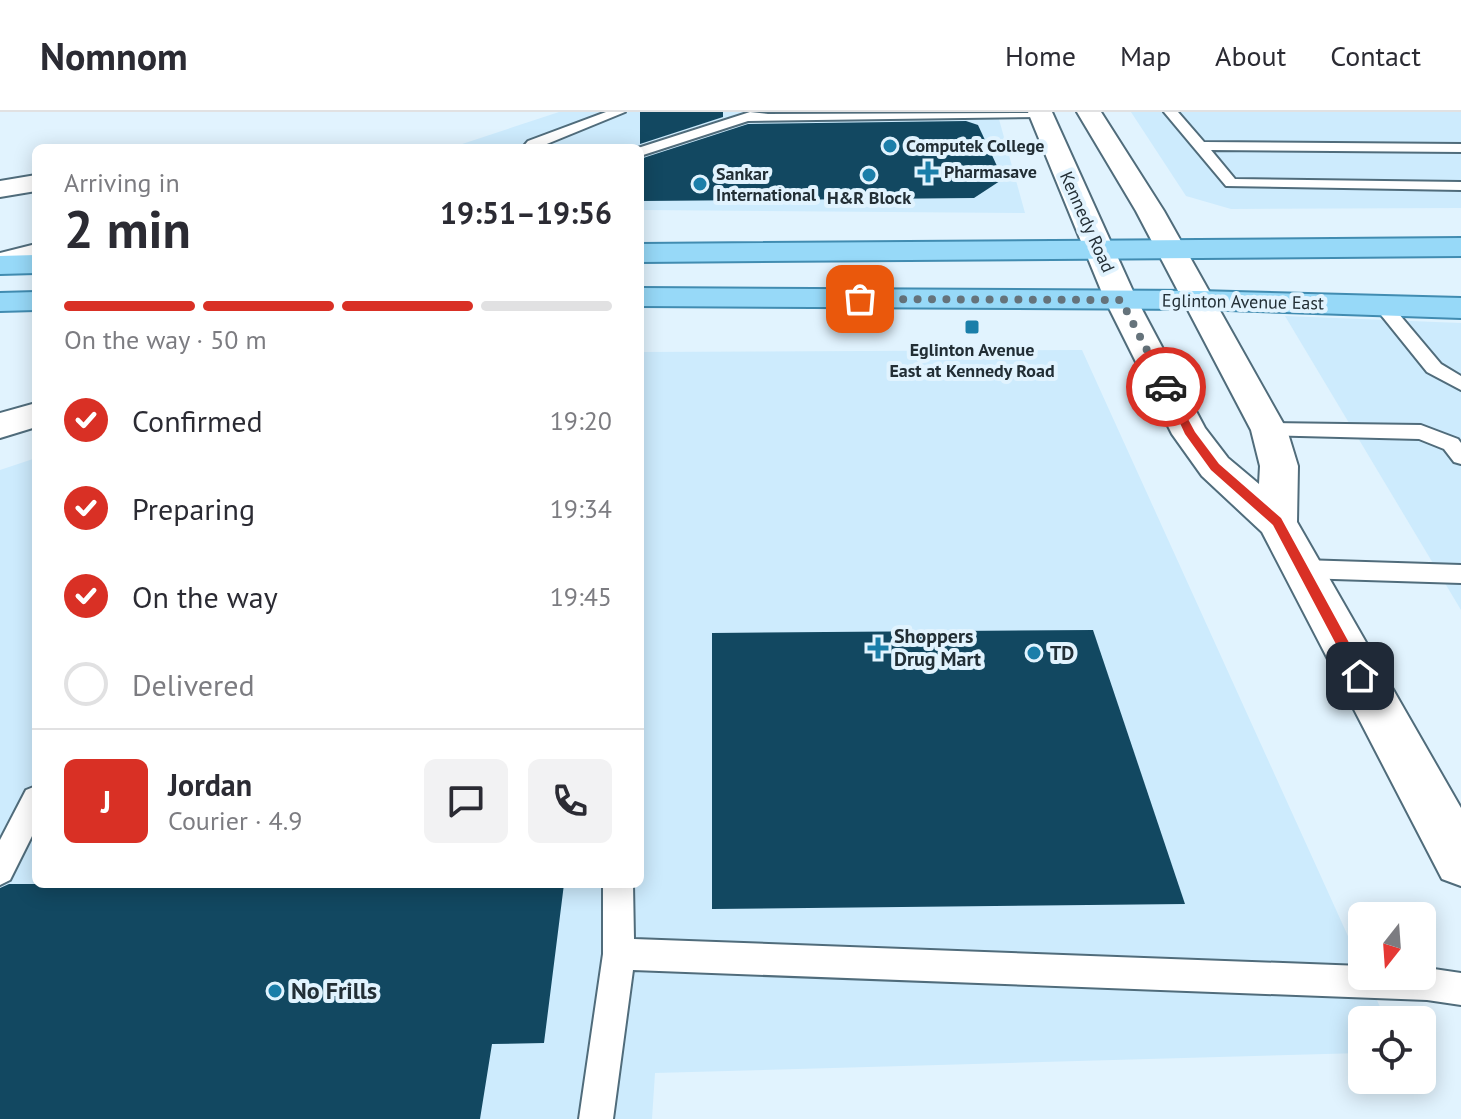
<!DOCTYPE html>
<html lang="en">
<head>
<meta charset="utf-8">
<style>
  body { margin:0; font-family:"PT Sans",sans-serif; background:#f2f2f3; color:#2b2b33; height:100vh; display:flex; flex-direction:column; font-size:30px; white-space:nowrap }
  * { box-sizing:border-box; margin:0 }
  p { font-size:26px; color:#7c7c81 }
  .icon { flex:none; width:44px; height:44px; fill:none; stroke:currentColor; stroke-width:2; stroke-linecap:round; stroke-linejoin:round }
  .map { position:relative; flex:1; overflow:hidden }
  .sheet { position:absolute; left:32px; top:32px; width:612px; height:744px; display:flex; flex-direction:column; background:#fff; border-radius:12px; box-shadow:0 4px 20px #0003 }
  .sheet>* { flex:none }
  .needle { width:52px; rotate:197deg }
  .buttons { position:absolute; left:1348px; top:790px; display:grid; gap:16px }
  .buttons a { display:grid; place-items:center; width:88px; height:88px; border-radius:12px; background:#fff; box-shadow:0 4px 20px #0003; font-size:40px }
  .pin { position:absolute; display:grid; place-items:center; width:68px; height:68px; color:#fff; margin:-34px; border-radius:16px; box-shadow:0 4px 12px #0006 }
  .courier { position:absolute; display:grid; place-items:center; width:80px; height:80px; margin:-40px; border:6px solid #d93025; border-radius:50%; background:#fff; color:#222; box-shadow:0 2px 10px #0007 }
  .summary em { font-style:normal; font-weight:600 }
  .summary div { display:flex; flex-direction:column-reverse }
  .summary { display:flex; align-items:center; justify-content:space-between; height:136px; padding:0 32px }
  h1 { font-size:52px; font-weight:600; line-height:60px }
  .bar { display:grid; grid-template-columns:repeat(4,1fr); gap:12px 8px; align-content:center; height:96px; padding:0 32px }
  .bar i { height:10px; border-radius:6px; background:#e1e1e2 }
  .bar .current { background:#d93025 }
  .bar p { grid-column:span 4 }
  .line { display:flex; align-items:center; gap:20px; padding:0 32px; border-top:2px solid #e1e1e2 }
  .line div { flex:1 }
  .round { display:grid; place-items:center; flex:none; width:84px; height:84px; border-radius:12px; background:#f2f2f3 }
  ol { padding:0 32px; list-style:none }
  li { display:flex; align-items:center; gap:24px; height:88px }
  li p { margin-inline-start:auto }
  li .icon { padding:8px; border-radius:50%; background:#d93025; color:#fff; stroke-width:4 }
  li:last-child { color:#7c7c81 }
  li i { width:44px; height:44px; border:4px solid #e1e1e2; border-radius:50% }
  header { display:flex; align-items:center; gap:48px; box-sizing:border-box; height:112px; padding:0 40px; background:#fff; border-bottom:2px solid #e1e1e2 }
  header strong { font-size:38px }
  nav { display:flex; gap:44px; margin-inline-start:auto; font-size:28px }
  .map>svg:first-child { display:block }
  .built { fill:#cdebfd }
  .building { fill:#124861 }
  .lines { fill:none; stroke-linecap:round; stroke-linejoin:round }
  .service-casing { stroke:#506c7b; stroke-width:4 }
  .minor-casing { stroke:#506c7b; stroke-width:4 }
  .secondary-casing { stroke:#506c7b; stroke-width:4 }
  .primary-casing { stroke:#418cb1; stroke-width:4 }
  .service { fill:#fff; fill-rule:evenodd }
  .minor { fill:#fff; fill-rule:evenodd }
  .secondary { fill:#fff; fill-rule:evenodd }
  .primary { fill:#97d9f8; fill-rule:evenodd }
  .route { fill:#d93025 }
  .done { stroke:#65737b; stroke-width:8; stroke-dasharray:0 14.4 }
  .poi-dot { fill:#1a7ea9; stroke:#e1f3fe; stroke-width:3 }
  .labels { text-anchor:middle; stroke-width:8; stroke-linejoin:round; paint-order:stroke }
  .far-poi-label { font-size:18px; font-weight:bold; fill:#222e35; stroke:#e1f3fe; text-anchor:start }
  .far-street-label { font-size:18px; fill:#222e35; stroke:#e1f3fe }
  .poi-label { font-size:20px; font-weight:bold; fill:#222e35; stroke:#e1f3fe; text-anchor:start }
  .near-poi-label { font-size:24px; font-weight:bold; fill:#222e35; stroke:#e1f3fe; text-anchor:start }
</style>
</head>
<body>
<header>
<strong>Nomnom</strong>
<nav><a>Home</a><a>Map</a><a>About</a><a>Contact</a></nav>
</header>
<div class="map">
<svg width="1461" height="1007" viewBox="0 0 1461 1007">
  <rect width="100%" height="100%" fill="#e1f3fe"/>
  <!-- built -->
  <g class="built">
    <polygon points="559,0 997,0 1025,101 640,98 640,36 450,36"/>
    <polygon points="1131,0 1461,0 1461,96 1231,97 1186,84"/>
    <polygon points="1285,204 1461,211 1461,498"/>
    <polygon points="1082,238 1362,855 1362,864 1366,864 1386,908 1362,908 1362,941 655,961 652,1007 0,1007 0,358 36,346 36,772 640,772 640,240"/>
  </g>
  <!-- building -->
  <g class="building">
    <polygon points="640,0 723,0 723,5 640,32"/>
    <polygon points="966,9 978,13 1003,67 974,86 640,89 640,47 748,12"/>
    <polygon points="1093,518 1185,792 712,797 712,521"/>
    <polygon points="9,772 564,772 544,931 492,932 480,1007 0,1007 0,776"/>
  </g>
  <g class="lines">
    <defs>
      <g id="service">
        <polygon points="606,0 625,0 537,36 522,36 528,29"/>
        <polygon points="750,0 768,2 1047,1 1040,5 748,9 640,44 638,36"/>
        <polygon points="1164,0 1178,0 1204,30 1461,32 1461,40 1211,38 1235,67 1461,70 1461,78 1226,74"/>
        <polygon points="1382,188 1388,189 1441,252 1461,264 1461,278 1427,260 1373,193"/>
        <polygon points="1269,311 1421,313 1458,327 1461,331 1461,352 1454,350 1444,337 1419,327 1262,323 1259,318 1262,313"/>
        <polygon points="1302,448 1461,453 1461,471 1302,466 1294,463 1291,457 1294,451"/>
        <polygon points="36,674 36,716 10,768 0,773 0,728 26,678"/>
        <polygon points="603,772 633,772 634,827 1362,854 1362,864 1422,864 1422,856 1427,856 1461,861 1461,893 1427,888 633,858 613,1007 579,1007 603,842"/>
      </g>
      <g id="minor">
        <polygon points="36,63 36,79 0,85 0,69"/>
        <polygon points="36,132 36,150 0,159 0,141"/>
        <polygon points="36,291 36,315 0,326 0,301"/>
      </g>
      <polygon id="secondary" points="1028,0 1052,0 1137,188 1205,316 1228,346 1259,372 1260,354 1251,318 1136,99 1077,0 1101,0 1164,99 1287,318 1298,354 1297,410 1461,696 1461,774 1442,767 1262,420 1202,364 1172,322 1105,188"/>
      <g id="primary">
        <polygon points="1461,126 1461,144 640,150 640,132"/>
        <polygon points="36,143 36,161 0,162 0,144"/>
        <polygon points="640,176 1199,179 1461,186 1461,206 1199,197 640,194"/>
        <polygon points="36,180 36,198 0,199 0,181"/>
      </g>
    </defs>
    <!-- service casing -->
    <use href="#service" class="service-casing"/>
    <!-- minor casing -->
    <use href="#minor" class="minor-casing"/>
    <!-- secondary casing -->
    <use href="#secondary" class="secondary-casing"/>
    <!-- primary casing -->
    <use href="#primary" class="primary-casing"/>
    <!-- service -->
    <use href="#service" class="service"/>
    <!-- minor -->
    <use href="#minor" class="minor"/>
    <!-- secondary -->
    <use href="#secondary" class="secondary"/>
    <!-- primary -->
    <use href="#primary" class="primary"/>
  </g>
  <!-- route -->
  <polygon class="route" points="1162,272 1169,272 1195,320 1219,352 1281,406 1365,560 1365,568 1355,568 1273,413 1211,358 1185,322"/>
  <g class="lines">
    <!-- done -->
    <polyline class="done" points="860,187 1121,188 1166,275"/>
  </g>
  <!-- markers -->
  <g class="poi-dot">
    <circle cx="890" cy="34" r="8"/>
    <path d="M924 48h8v8h8v8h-8v8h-8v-8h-8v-8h8z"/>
    <circle cx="869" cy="63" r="8"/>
    <circle cx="700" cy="72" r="8"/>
    <rect x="964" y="207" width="16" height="16" rx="4"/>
    <path d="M874 524h8v8h8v8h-8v8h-8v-8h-8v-8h8z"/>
    <circle cx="1034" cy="541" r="8"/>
    <circle cx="275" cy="879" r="8"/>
  </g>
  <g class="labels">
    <!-- far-poi labels -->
    <g class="far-poi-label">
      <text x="906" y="40">Computek College</text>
      <text x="944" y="66">Pharmasave</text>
      <text x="716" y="68">Sankar<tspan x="716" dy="21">International</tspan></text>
      <text x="869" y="92" text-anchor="middle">H&amp;R Block</text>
      <text x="972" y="244" text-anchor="middle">Eglinton Avenue<tspan x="972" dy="21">East at Kennedy Road</tspan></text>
    </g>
    <!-- far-street labels -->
    <g class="far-street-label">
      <text transform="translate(1087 110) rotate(66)" y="6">Kennedy Road</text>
      <text transform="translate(1243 190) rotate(1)" y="6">Eglinton Avenue East</text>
    </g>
    <!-- poi labels -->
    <g class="poi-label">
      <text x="894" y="531">Shoppers<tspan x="894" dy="23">Drug Mart</tspan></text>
      <text x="1050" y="548">TD</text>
    </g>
    <!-- near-poi labels -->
    <g class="near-poi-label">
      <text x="291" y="887">No Frills</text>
    </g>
  </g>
</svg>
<div class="buttons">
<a><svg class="needle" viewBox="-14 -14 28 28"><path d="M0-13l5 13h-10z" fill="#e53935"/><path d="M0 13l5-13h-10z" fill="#7c7c81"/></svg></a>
<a><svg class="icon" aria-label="locate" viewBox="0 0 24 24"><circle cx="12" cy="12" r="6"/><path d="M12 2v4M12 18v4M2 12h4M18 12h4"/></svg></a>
</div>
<div class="pin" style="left:860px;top:187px;background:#ea580c"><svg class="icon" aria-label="bag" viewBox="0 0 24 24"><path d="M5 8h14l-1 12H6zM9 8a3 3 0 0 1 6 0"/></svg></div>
<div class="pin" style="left:1360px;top:564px;background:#1f2937"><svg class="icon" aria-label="home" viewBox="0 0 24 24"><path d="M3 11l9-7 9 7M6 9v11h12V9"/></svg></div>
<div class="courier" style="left:1166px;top:275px"><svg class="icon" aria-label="car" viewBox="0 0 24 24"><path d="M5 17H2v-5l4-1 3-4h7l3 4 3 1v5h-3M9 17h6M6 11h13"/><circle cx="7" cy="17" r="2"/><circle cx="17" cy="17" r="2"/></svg></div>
<section class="sheet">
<div class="summary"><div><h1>2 min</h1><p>Arriving in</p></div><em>19:51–19:56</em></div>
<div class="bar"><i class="current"></i><i class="current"></i><i class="current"></i><i></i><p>On the way · 50 m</p></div>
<ol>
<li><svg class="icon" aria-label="check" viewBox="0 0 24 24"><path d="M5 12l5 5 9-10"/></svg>Confirmed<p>19:20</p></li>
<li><svg class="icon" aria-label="check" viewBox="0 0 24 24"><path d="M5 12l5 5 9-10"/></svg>Preparing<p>19:34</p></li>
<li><svg class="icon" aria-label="check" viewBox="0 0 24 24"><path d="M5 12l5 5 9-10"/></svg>On the way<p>19:45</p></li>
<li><i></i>Delivered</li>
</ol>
<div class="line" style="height:144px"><b class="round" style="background:#d93025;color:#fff">J</b><div><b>Jordan</b><p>Courier · 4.9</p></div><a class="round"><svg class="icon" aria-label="chat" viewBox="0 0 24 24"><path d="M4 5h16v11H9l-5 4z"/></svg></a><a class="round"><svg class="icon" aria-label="phone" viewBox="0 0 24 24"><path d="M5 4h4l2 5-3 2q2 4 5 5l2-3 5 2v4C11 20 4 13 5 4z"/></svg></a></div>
</section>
</div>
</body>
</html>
